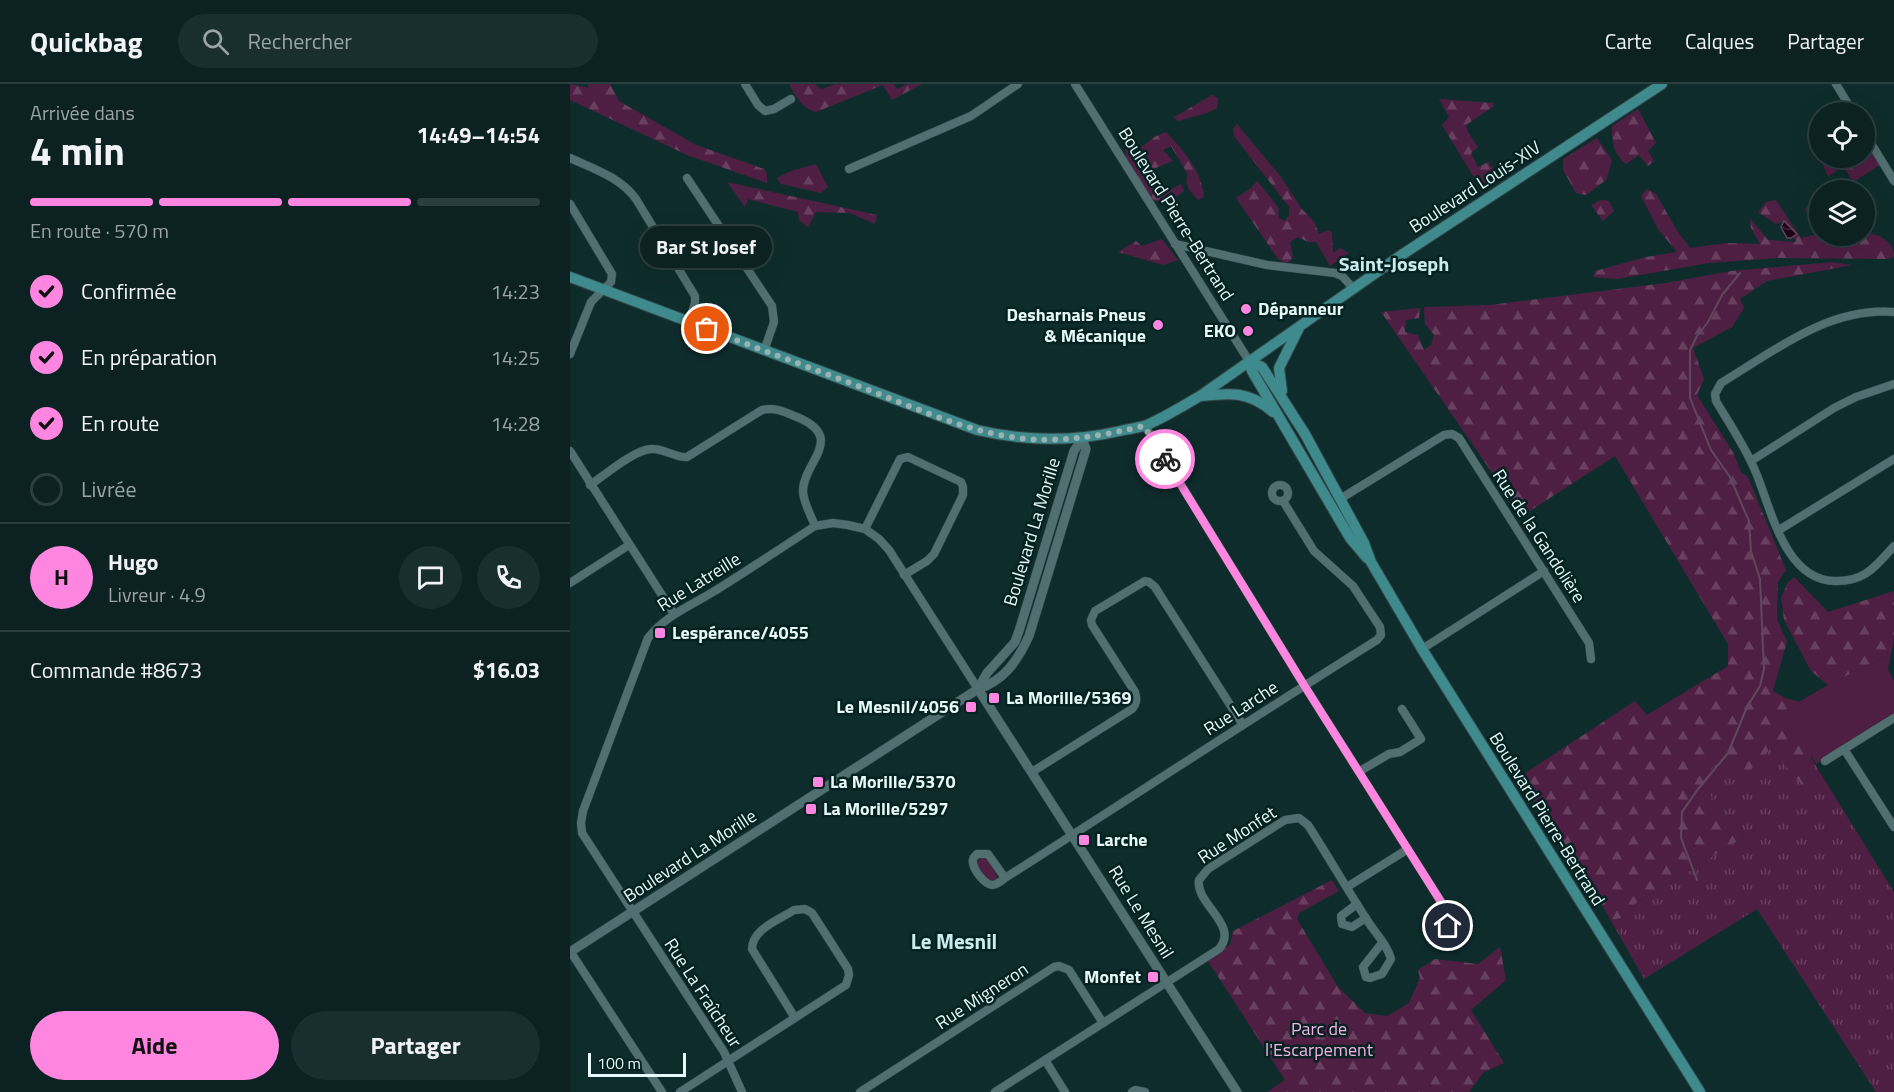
<!DOCTYPE html>
<html lang="fr">
<head>
<meta charset="utf-8">
<style>
  body { margin:0; font-family:"Titillium Web",sans-serif; background:#192e2f; color:#f1f3f6; height:100vh; display:flex; flex-direction:column; font-size:22px; white-space:nowrap }
  * { box-sizing:border-box; margin:0 }
  p { font-size:20px; color:#9aa3a5 }
  .icon { flex:none; width:33px; height:33px; fill:none; stroke:currentColor; stroke-width:2; stroke-linecap:round; stroke-linejoin:round }
  .map { position:relative; flex:1; overflow:hidden }
  .sheet { display:flex; flex-direction:column; background:#0b2122; width:570px }
  .sheet>* { flex:none }
  .controls { position:absolute; left:1239px; top:18px; display:grid; gap:12px }
  .controls a { display:grid; place-items:center; width:66px; height:66px; border-radius:50%; background:#0b2122; box-shadow:0 6px 24px #0002,0 0 0 2px #2b3e40; font-size:30px }
  .scale { position:absolute; left:18px; bottom:15px; width:98px; box-sizing:border-box; padding-left:6px; border:3px solid #e7f8f8; border-top:0; font-size:16px; line-height:21px; white-space:nowrap; color:#e7f8f8; -webkit-text-stroke:4px #052223; paint-order:stroke }
  .pin { position:absolute; display:grid; place-items:center; width:51px; height:51px; color:#fff; margin:-26px; border:3px solid #fff; border-radius:50%; box-shadow:0 2px 6px #0007 }
  .courier { position:absolute; display:grid; place-items:center; width:60px; height:60px; margin:-30px; border:4px solid #fe86e0; border-radius:50%; background:#fff; color:#222; box-shadow:0 2px 8px #0007 }
  .bubble { position:absolute; height:42px; border-radius:21px; background:#0b2122; box-shadow:0 6px 24px #0002,0 0 0 2px #2b3e40; font-size:20px; font-weight:700; line-height:42px; text-align:center }
  .head em { font-style:normal; font-weight:700 }
  .head div { display:flex; flex-direction:column-reverse }
  .head { display:flex; align-items:center; justify-content:space-between; height:102px; padding:0 30px }
  h1 { font-size:39px; font-weight:700; line-height:45px }
  .bar { display:grid; grid-template-columns:repeat(4,1fr); gap:9px 6px; align-content:center; height:72px; padding:0 30px }
  .bar i { height:8px; border-radius:4px; background:#2b3e40 }
  .bar .active { background:#fe86e0 }
  .bar p { grid-column:span 4 }
  .line { display:flex; align-items:center; gap:15px; padding:0 30px; border-top:2px solid #2b3e40 }
  .line div { flex:1 }
  .round { display:grid; place-items:center; flex:none; width:63px; height:63px; border-radius:32px; background:#192e2f }
  ol { padding:0 30px; list-style:none }
  li { display:flex; align-items:center; gap:18px; height:66px }
  li p { margin-inline-start:auto }
  li .icon { padding:6px; border-radius:50%; background:#fe86e0; color:#111; stroke-width:4 }
  li:last-child { color:#9aa3a5 }
  li i { width:33px; height:33px; border:3px solid #2b3e40; border-radius:50% }
  .button { display:flex; gap:12px; margin-top:auto; padding:12px 30px }
  .button a { flex:1; height:69px; border-radius:36px; background:#fe86e0; color:#111; font-size:24px; font-weight:700; line-height:69px; text-align:center }
  .button a+a { background:#192e2f; color:#f1f3f6 }
  header { display:flex; align-items:center; gap:36px; box-sizing:border-box; height:84px; padding:0 30px; background:#0b2122; border-bottom:2px solid #2b3e40 }
  header strong { font-size:28px }
  nav { display:flex; gap:33px; margin-inline-start:auto; font-size:21px }
  .search { width:420px; height:54px; background:#192e2f; display:flex; align-items:center; gap:15px; box-sizing:border-box; padding:0 21px; border-radius:33px; color:#9aa3a5; font-size:22px }
  main { display:flex; flex:1; min-height:0 }
  .map>svg:first-child { display:block }
  .grass { fill:url(#grass-tufts) }
  .forest { fill:url(#forest-firs) }
  .green { fill:#4f1e43 }
  .water { fill:url(#water-waves); stroke:#5c4a5c; stroke-width:1.5 }
  .lines { fill:none; stroke-linecap:round; stroke-linejoin:round }
  .stream { stroke:#5c4a5c; stroke-width:2 }
  .minor-casing { stroke:#334647; stroke-width:9 }
  .tertiary-casing { stroke:#334647; stroke-width:10 }
  .secondary-casing { stroke:#334647; stroke-width:12 }
  .minor { stroke:#516f70; stroke-width:8 }
  .tertiary { stroke:#516f70; stroke-width:9 }
  .secondary { stroke:#3e8a8c; stroke-width:10 }
  .done { stroke:#9bb1b1; stroke-width:6; stroke-dasharray:0 10.8 }
  .route { stroke:#fe86e0; stroke-width:8 }
  .poi-dot { fill:#fe86e0; stroke:#052223; stroke-width:2 }
  .labels { text-anchor:middle; stroke-width:5; stroke-linejoin:round; paint-order:stroke }
  .street-label { font-size:18px; fill:#e7f8f8; stroke:#052223 }
  .poi-label { font-size:18px; font-weight:bold; fill:#e7f8f8; stroke:#052223; text-anchor:start }
  .park-label { font-size:18px; fill:#f9b1e5; stroke:#052223 }
  .neighbourhood-label { font-size:20px; font-weight:bold; fill:#cbebec; stroke:#052223 }
  .quarter-label { font-size:21px; font-weight:bold; fill:#cbebec; stroke:#052223 }
</style>
</head>
<body>
<header>
<strong>Quickbag</strong>
<div class="search"><svg class="icon" aria-label="search" viewBox="0 0 24 24"><circle cx="10" cy="10" r="6"/><path d="M15 15l6 6"/></svg>Rechercher</div>
<nav><a>Carte</a><a>Calques</a><a>Partager</a></nav>
</header>
<main>
<section class="sheet">
<div class="head"><div><h1>4 min</h1><p>Arrivée dans</p></div><em>14:49–14:54</em></div>
<div class="bar"><i class="active"></i><i class="active"></i><i class="active"></i><i></i><p>En route · 570 m</p></div>
<ol>
<li><svg class="icon" aria-label="check" viewBox="0 0 24 24"><path d="M5 12l5 5 9-10"/></svg>Confirmée<p>14:23</p></li>
<li><svg class="icon" aria-label="check" viewBox="0 0 24 24"><path d="M5 12l5 5 9-10"/></svg>En préparation<p>14:25</p></li>
<li><svg class="icon" aria-label="check" viewBox="0 0 24 24"><path d="M5 12l5 5 9-10"/></svg>En route<p>14:28</p></li>
<li><i></i>Livrée</li>
</ol>
<div class="line" style="height:108px"><b class="round" style="background:#fe86e0;color:#111">H</b><div><b>Hugo</b><p>Livreur · 4.9</p></div><a class="round"><svg class="icon" aria-label="chat" viewBox="0 0 24 24"><path d="M4 5h16v11H9l-5 4z"/></svg></a><a class="round"><svg class="icon" aria-label="phone" viewBox="0 0 24 24"><path d="M5 4h4l2 5-3 2q2 4 5 5l2-3 5 2v4C11 20 4 13 5 4z"/></svg></a></div>
<div class="line" style="height:78px"><div>Commande #8673</div><b>$16.03</b></div>
<div class="button"><a>Aide</a><a>Partager</a></div>
</section>
<div class="map">
<svg width="1324" height="1008" viewBox="0 0 1324 1008">
  <defs>
    <pattern id="grass-tufts" width="24" height="20" patternUnits="userSpaceOnUse" patternTransform="scale(1.5)"><rect width="24" height="20" fill="#4f1e43"/><path d="M3 7l-1-3M5 7V3M7 7l1-3M15 17l-1-3M17 17v-4M19 17l1-3" fill="none" stroke="#683f5f"/></pattern>
    <pattern id="forest-firs" width="22" height="20" patternUnits="userSpaceOnUse" patternTransform="scale(1.5)"><rect width="22" height="20" fill="#4f1e43"/><path d="M5 1l3.5 6h-7zM16 11l3.5 6h-7z" fill="#683f5f"/></pattern>
    <pattern id="water-waves" width="16" height="10" patternUnits="userSpaceOnUse" patternTransform="scale(1.5)"><rect width="16" height="10" fill="#200019"/><path d="M0 5q4-4 8 0t8 0" fill="none" stroke="#40263b"/></pattern>
  </defs>
  <rect width="100%" height="100%" fill="#0f2c2d"/>
  <!-- grass -->
  <g class="grass">
    <path d="M1201,664L1235,704L1241,674L1324,808V1008H1306L1187,825L1074,895L1040,835C1054,836 1057,831 1065,820L1174,753L1144,718L1135,701L1147,669Z"/>
    <path d="M413,772L417,773L426,790L427,795C416,800 411,787 406,779Z"/>
  </g>
  <!-- forest -->
  <g class="forest">
    <polygon points="0,0 19,4 17,0 40,0 49,17 126,61 194,85 197,90 197,99 117,71 0,16"/>
    <path d="M219,0H245L251,5L266,0H324L327,5L337,0H352L322,16L313,1L246,28C230,23 227,13 219,0Z"/>
    <polygon points="642,11 648,14 647,24 637,29 608,37 604,33"/>
    <polygon points="869,15 924,19 924,22 896,41 898,48 908,63 901,69 908,83 918,78 930,93 911,105 872,41 879,33"/>
    <path d="M1068,25L1086,59L1078,67L1084,77L1078,82L1069,71L1056,80C1043,69 1042,58 1042,42Z"/>
    <polygon points="667,40 711,93 731,124 745,139 749,150 758,146 762,148 763,169 770,164 779,169 760,182 746,158 738,158 728,153 720,158 723,173 717,180 708,175 666,114 681,104 687,97 708,123 709,134 714,137 719,132 719,123 664,52 663,45"/>
    <path d="M596,48C613,66 632,87 634,113L628,116C622,109 613,101 618,91L601,62L593,66L603,77L583,85L585,89L581,94L590,111L611,100L614,107L597,120C593,119 586,118 583,116C570,107 550,71 556,56L566,67L586,52Z"/>
    <polygon points="1027,54 1042,76 1036,96 1016,111 1006,109 993,86 993,75"/>
    <polygon points="1295,60 1311,80 1283,98 1273,82 1258,93 1252,78 1253,74 1294,74"/>
    <polygon points="246,80 258,103 251,109 211,100 207,94 221,87"/>
    <polygon points="157,98 307,131 305,140 280,129 246,128 238,143 229,136 228,128 178,115 175,123"/>
    <path d="M1077,105L1086,110L1108,148L1120,164L1156,159L1190,160L1181,144L1180,134L1198,156L1226,158L1213,137L1206,140L1188,128L1196,118L1206,116L1231,154L1247,150L1245,141L1235,125L1249,114L1250,152H1266L1263,156L1276,152H1294L1295,149C1307,149 1324,157 1324,172L1319,175L1206,174L1139,179L1047,195L1023,193L1025,187L1076,173L1107,168L1088,145L1071,112Z"/>
    <polygon points="1031,116 1039,117 1044,127 1033,137 1021,121"/>
    <polygon points="592,155 608,176 593,181 548,168 566,157 572,162"/>
    <path d="M1262,178L1282,181L1197,197L1170,215L1174,224L1162,243L1123,264L1134,295L1127,311L1164,370L1171,388L1178,393L1216,486L1208,498L1207,536L1217,557L1203,607L1215,614L1230,618L1242,667L1235,705L1201,664L1172,694L1147,670L1136,701L1144,718L1174,753L1065,820C1057,831 1054,836 1040,835L1022,803L1005,782L948,694L1065,617L1077,631L1158,582V560L1045,372L952,432L811,228L850,224L849,234L836,236L835,248L848,251L854,266L861,261L864,251L855,240L854,223L920,221L1096,199L1161,187Z"/>
    <polygon points="1224,493 1258,528 1324,507 1324,554 1321,570 1258,601 1241,587 1214,536 1211,514 1218,498"/>
    <polygon points="762,796 769,807 729,829 727,835 768,903 795,929 817,932 839,919 850,894 848,886 865,875 908,880 930,863 936,896 901,926 934,979 914,988 899,1008 697,1008 715,996 636,874 660,861 663,847"/>
  </g>
  <!-- green -->
  <polygon class="green" points="1321,570 1318,585 1324,597 1324,634 1246,680 1215,626 1258,601"/>
  <!-- water -->
  <polygon class="water" points="1214,137 1227,150 1221,154 1217,154 1211,143"/>
  <g class="lines">
    <!-- stream -->
    <polyline class="stream" points="1127,796 1111,754 1112,728 1128,705 1158,669 1177,623 1190,602 1194,585 1190,495 1181,467 1179,437 1160,393 1141,366 1120,314 1120,266 1127,252 1138,238 1152,211 1170,189"/>
    <defs>
      <g id="minor">
        <polyline points="175,0 188,21 195,27 204,25 221,15"/>
        <polyline points="505,0 679,277"/>
        <polyline points="1266,0 1283,28"/>
        <polyline points="1294,48 1324,97"/>
        <path d="M0,74C24,85 50,93 66,115L125,212V219L119,238"/>
        <polyline points="279,85 401,32 448,0"/>
        <polyline points="117,94 202,222 204,238 194,267"/>
        <polyline points="0,120 42,190 41,198 21,218 0,270"/>
        <polyline points="605,160 697,181 765,189 772,192 783,204"/>
        <path d="M1324,228C1258,223 1204,267 1151,299L1145,310L1146,317C1159,339 1174,361 1184,384C1201,422 1213,495 1264,497C1295,498 1305,483 1324,462"/>
        <polyline points="575,342 734,601 880,832"/>
        <polyline points="0,367 104,530"/>
        <polyline points="1181,377 1264,324 1286,313 1324,300"/>
        <circle cx="710" cy="409" r="8"/>
        <path d="M20,401C35,391 64,366 81,365C94,364 105,374 117,373L192,326C206,323 215,328 227,333C277,354 233,378 233,407C233,418 241,431 245,442"/>
        <polyline points="770,415 874,351 882,350 889,354 1019,559 1021,575"/>
        <polyline points="295,445 330,375 338,373 391,398 393,403 393,411 364,470 357,477 334,491"/>
        <polyline points="1209,446 1324,375"/>
        <polyline points="0,499 59,461"/>
        <polyline points="852,565 974,487"/>
        <polyline points="1274,665 1324,743"/>
        <polyline points="1255,677 1324,634"/>
        <polyline points="790,687 819,670 830,668 851,655 832,625"/>
        <path d="M462,688L562,625C567,619 567,615 565,608L522,541L521,536L525,527L575,497L579,498L585,503L673,641"/>
        <path d="M435,794L418,770H407C404,773 402,775 403,779C404,786 414,800 422,801C427,801 431,797 435,794C559,715 682,634 807,556L811,551L810,543L783,502L744,467L713,417"/>
        <polyline points="777,803 838,765"/>
        <polyline points="787,820 771,832 772,840 782,843 796,834"/>
        <circle cx="883" cy="838" r="6"/>
        <polyline points="0,867 92,1008"/>
        <polyline points="475,976 495,1008"/>
        <path d="M110,1008L276,901L279,891L278,885L242,829L235,825L224,826C209,836 182,845 182,865L225,934"/>
        <path d="M172,1008L154,968L12,749L11,739L13,727L78,554C95,532 120,522 143,508C177,487 211,464 245,442L263,439L278,441L295,445L309,455L319,466L408,605"/>
        <polyline points="290,1008 484,883 489,882 499,886 533,939"/>
        <path d="M425,1008L649,865C670,841 625,820 629,796L638,785L715,736L729,734L738,741C758,772 777,805 797,836C805,849 817,860 821,875L812,890L800,894L796,893L793,883L812,859"/>
        <polyline points="562,1008 565,1006 575,1008"/>
      </g>
      <g id="tertiary">
        <polyline points="408,605 667,1008"/>
        <polyline points="408,605 417,589 445,558 449,547 504,367 512,355"/>
        <path d="M0,868L408,605C434,597 448,576 459,552L516,365L512,355"/>
      </g>
      <g id="secondary">
        <path d="M0,193L407,346C454,357 502,358 550,347C558,345 568,344 577,341C595,333 613,322 630,312L830,172L1092,0"/>
        <polyline points="679,277 692,283 735,350 794,459 801,478 852,565 1130,1008"/>
        <polyline points="679,277 682,287 780,454 797,474"/>
        <polyline points="712,307 709,284 729,244"/>
        <path d="M631,312C661,309 679,307 703,328"/>
      </g>
    </defs>
    <!-- minor casing -->
    <use href="#minor" class="minor-casing"/>
    <!-- tertiary casing -->
    <use href="#tertiary" class="tertiary-casing"/>
    <!-- secondary casing -->
    <use href="#secondary" class="secondary-casing"/>
    <!-- minor -->
    <use href="#minor" class="minor"/>
    <!-- tertiary -->
    <use href="#tertiary" class="tertiary"/>
    <!-- secondary -->
    <use href="#secondary" class="secondary"/>
  </g>
  <g class="lines">
    <!-- done -->
    <path class="done" d="M137,245C194,267 252,288 309,310C357,329 405,350 457,355C499,358 534,351 574,342L595,375"/>
    <!-- route -->
    <polyline class="route" points="595,375 734,601 880,832 877,836 878,842"/>
  </g>
  <!-- markers -->
  <g class="poi-dot">
    <circle cx="676" cy="225" r="6"/>
    <circle cx="588" cy="241" r="6"/>
    <circle cx="678" cy="247" r="6"/>
    <rect x="84" y="543" width="12" height="12" rx="3"/>
    <rect x="418" y="608" width="12" height="12" rx="3"/>
    <rect x="395" y="617" width="12" height="12" rx="3"/>
    <rect x="242" y="692" width="12" height="12" rx="3"/>
    <rect x="235" y="719" width="12" height="12" rx="3"/>
    <rect x="508" y="750" width="12" height="12" rx="3"/>
    <rect x="577" y="887" width="12" height="12" rx="3"/>
  </g>
  <g class="labels">
    <!-- street labels -->
    <g class="street-label">
      <text transform="translate(905 103) rotate(-33)" y="6">Boulevard Louis-XIV</text>
      <text transform="translate(606 130) rotate(58)" y="6">Boulevard Pierre-Bertrand</text>
      <text transform="translate(462 448) rotate(-73)" y="6">Boulevard La Morille</text>
      <text transform="translate(969 452) rotate(57)" y="6">Rue de la Gandolière</text>
      <text transform="translate(129 498) rotate(-32)" y="6">Rue Latreille</text>
      <text transform="translate(671 624) rotate(-33)" y="6">Rue Larche</text>
      <text transform="translate(977 735) rotate(58)" y="6">Boulevard Pierre-Bertrand</text>
      <text transform="translate(667 751) rotate(-33)" y="6">Rue Monfet</text>
      <text transform="translate(120 772) rotate(-33)" y="6">Boulevard La Morille</text>
      <text transform="translate(571 828) rotate(58)" y="6">Rue Le Mesnil</text>
      <text transform="translate(133 909) rotate(57)" y="6">Rue La Fraîcheur</text>
      <text transform="translate(412 912) rotate(-33)" y="6">Rue Migneron</text>
    </g>
    <!-- poi labels -->
    <g class="poi-label">
      <text x="688" y="231">Dépanneur</text>
      <text x="576" y="237" text-anchor="end">Desharnais Pneus<tspan x="576" dy="21">&amp; Mécanique</tspan></text>
      <text x="666" y="253" text-anchor="end">EKO</text>
      <text x="102" y="555">Lespérance/4055</text>
      <text x="436" y="620">La Morille/5369</text>
      <text x="389" y="629" text-anchor="end">Le Mesnil/4056</text>
      <text x="260" y="704">La Morille/5370</text>
      <text x="253" y="731">La Morille/5297</text>
      <text x="526" y="762">Larche</text>
      <text x="571" y="899" text-anchor="end">Monfet</text>
    </g>
    <!-- park labels -->
    <g class="park-label">
      <text x="749" y="951">Parc de<tspan x="749" dy="21">l'Escarpement</tspan></text>
    </g>
    <!-- neighbourhood labels -->
    <g class="neighbourhood-label">
      <text x="824" y="187">Saint-Joseph</text>
    </g>
    <!-- quarter labels -->
    <g class="quarter-label">
      <text x="384" y="865">Le Mesnil</text>
    </g>
  </g>
</svg>
<div class="controls">
<a><svg class="icon" aria-label="locate" viewBox="0 0 24 24"><circle cx="12" cy="12" r="6"/><path d="M12 2v4M12 18v4M2 12h4M18 12h4"/></svg></a>
<a><svg class="icon" aria-label="layers" viewBox="0 0 24 24"><path d="M12 4l9 5-9 5-9-5zM3 14l9 5 9-5"/></svg></a>
</div>
<div class="scale">100 m</div>
<div class="pin" style="left:137px;top:245px;background:#ea580c"><svg class="icon" aria-label="bag" viewBox="0 0 24 24"><path d="M5 8h14l-1 12H6zM9 8a3 3 0 0 1 6 0"/></svg></div>
<div class="pin" style="left:878px;top:842px;background:#1f2937"><svg class="icon" aria-label="home" viewBox="0 0 24 24"><path d="M3 11l9-7 9 7M6 9v11h12V9"/></svg></div>
<div class="courier" style="left:595px;top:375px"><svg class="icon" aria-label="bike" viewBox="0 0 24 24"><circle cx="6" cy="16" r="4"/><circle cx="18" cy="16" r="4"/><path d="M6 16l4-8h5l3 8M10 8l3 8H6M13 5h3"/></svg></div>
<div class="bubble" style="left:70px;top:142px;width:132px">Bar St Josef</div>
</div>
</main>
</body>
</html>
